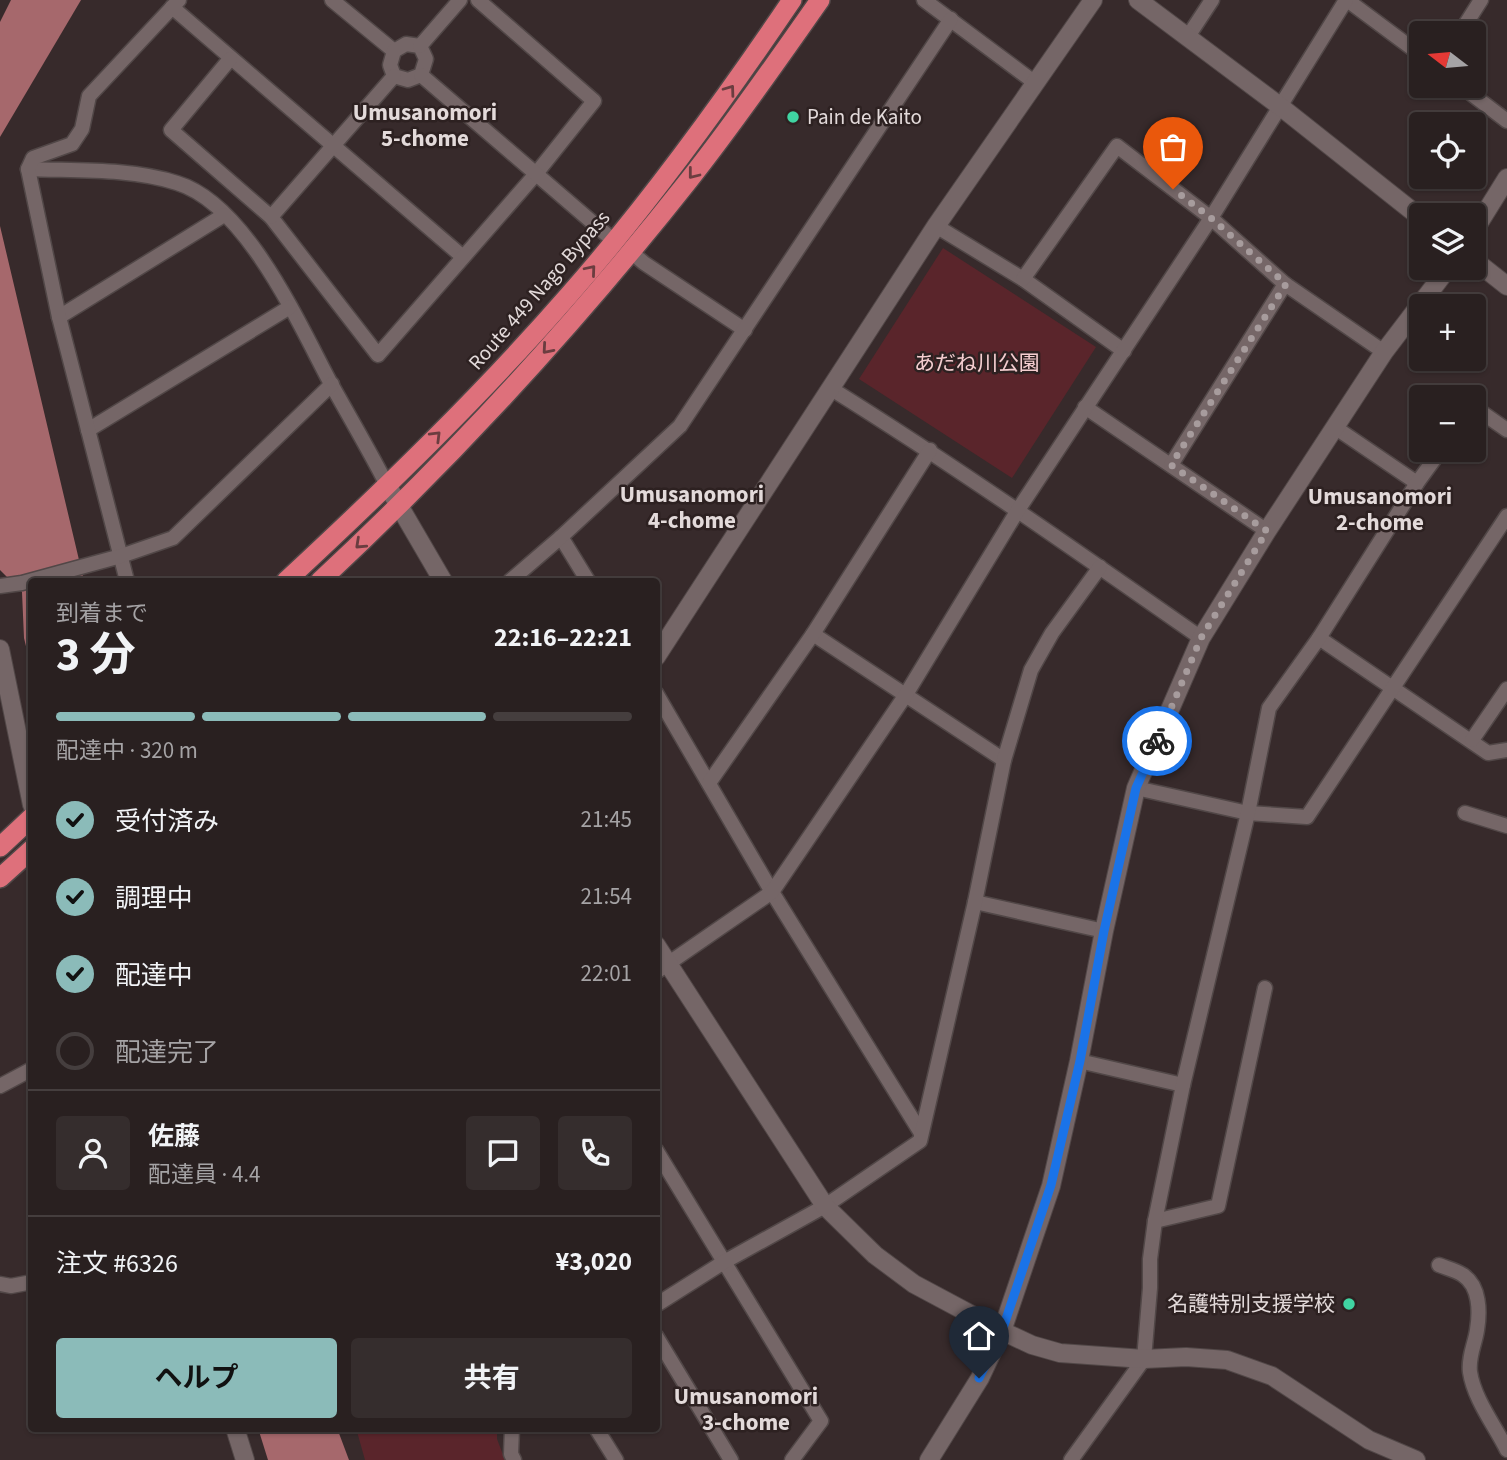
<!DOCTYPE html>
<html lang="ja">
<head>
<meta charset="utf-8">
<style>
  body { margin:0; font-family:"Source Sans 3","Noto Sans JP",sans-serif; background:#352d2d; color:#f1f3f6; height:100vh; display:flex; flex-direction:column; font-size:26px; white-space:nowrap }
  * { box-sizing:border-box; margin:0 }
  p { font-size:23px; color:#a5a3a5 }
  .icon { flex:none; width:38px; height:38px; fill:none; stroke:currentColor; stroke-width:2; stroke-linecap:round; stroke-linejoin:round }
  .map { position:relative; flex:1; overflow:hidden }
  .details { position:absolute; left:28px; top:578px; width:632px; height:854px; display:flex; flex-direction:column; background:#292020; border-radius:7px; box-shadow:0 2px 5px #0004,0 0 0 2px #453e3e }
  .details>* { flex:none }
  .needle { width:46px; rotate:286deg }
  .fabs { position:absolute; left:1409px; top:21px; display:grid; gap:14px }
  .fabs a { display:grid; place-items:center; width:77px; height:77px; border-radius:7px; background:#292020; box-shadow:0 2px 5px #0004,0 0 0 2px #453e3e; font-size:35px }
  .pin { position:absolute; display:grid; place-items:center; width:60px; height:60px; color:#fff; margin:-72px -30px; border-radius:50% 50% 50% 0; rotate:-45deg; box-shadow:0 0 7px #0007 }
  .pin .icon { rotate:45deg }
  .courier { position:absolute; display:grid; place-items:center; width:70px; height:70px; margin:-35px; border:5px solid #1a73e8; border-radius:50%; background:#fff; color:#222; box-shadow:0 2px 9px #0007 }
  .head em { font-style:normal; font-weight:700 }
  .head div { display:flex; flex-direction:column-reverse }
  .head { display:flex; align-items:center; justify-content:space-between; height:119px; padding:0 28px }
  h1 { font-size:46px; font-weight:700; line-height:52px }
  .bar { display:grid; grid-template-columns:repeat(4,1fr); gap:10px 7px; align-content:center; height:84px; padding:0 28px }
  .bar i { height:9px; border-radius:5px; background:#453e3e }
  .bar .current { background:#8bbbb9 }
  .bar p { grid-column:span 4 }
  .line { display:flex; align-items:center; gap:18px; padding:0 28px; border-top:2px solid #453e3e }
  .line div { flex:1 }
  .round { display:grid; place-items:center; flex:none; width:74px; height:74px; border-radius:7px; background:#352d2d }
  ol { padding:0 28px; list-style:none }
  li { display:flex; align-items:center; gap:21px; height:77px }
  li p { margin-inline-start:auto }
  li .icon { padding:7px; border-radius:50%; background:#8bbbb9; color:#111; stroke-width:4 }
  li:last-child { color:#a5a3a5 }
  li i { width:38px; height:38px; border:4px solid #453e3e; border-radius:50% }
  .cta { display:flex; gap:14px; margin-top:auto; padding:14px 28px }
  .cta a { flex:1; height:80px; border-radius:7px; background:#8bbbb9; color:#111; font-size:28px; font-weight:700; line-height:80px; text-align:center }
  .cta a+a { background:#352d2d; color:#f1f3f6 }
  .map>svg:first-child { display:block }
  .green { fill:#5a252b }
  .water { fill:#a6686c }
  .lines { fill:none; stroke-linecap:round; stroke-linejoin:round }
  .minor-casing { stroke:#514747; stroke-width:17 }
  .tertiary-casing { stroke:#514747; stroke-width:20 }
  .trunk-casing { stroke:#514747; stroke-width:22 }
  .minor { stroke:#756667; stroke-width:14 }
  .tertiary { stroke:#756667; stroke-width:18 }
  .trunk { stroke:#de707b; stroke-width:19 }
  .oneway { stroke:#6b3d40 }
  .done { stroke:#a79c9d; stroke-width:7; stroke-dasharray:0 12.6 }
  .route { stroke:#1a73e8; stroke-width:9 }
  .poi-dot { fill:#40d4a2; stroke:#2d2121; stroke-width:2.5 }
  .labels { text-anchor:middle; stroke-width:5; stroke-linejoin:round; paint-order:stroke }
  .poi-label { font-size:21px; fill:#e3dada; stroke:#2d2121; text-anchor:start }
  .street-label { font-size:21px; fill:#e3dada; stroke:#2d2121 }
  .park-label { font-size:21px; fill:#f5ced0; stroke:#2d2121 }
  .neighbourhood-label { font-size:23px; font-weight:bold; fill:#e3dada; stroke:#2d2121 }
</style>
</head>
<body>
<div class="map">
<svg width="1507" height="1460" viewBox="0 0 1507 1460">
  <rect width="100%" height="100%" fill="#372a2b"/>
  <!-- green -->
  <g class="green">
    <polygon points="943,248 1096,347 1012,478 859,379"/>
    <polygon points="356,1428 497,1428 497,1439 505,1460 365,1460"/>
  </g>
  <!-- water -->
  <g class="water">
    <polygon points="11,0 81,0 0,137 0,22"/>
    <polygon points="0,226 84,581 32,581 31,667 24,638 22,592 0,570"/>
    <polygon points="258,1428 337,1428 349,1460 268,1460"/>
  </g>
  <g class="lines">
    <defs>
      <g id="minor">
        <polyline points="332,0 394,51"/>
        <polyline points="924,0 1034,82"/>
        <polyline points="1347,0 1421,55"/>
        <polyline points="172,7 463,257"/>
        <polyline points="1460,33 1481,0"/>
        <polyline points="1187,38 1212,0"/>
        <polygon points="406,44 420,46 426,59 421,75 408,80 394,76 390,65 394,51"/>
        <polyline points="420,46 460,0"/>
        <polyline points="230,59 171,130 271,217 378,355 535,175 594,101 478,0"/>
        <polyline points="421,75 614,241"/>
        <polyline points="1461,86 1507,121"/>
        <path d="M28,169C77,171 130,168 177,183C246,204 298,322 330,382C349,416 369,450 387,485"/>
        <polyline points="271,217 394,76"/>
        <polyline points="936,226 1023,279 1124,351"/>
        <polyline points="631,252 644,263 745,330"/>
        <polyline points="1023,279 1117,146 1211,218 1285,284 1384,352"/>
        <polyline points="59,317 224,215"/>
        <path d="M830,388C957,467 1078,552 1201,638"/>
        <polyline points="1085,407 1267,531"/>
        <polyline points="1474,407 1507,430"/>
        <polyline points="1336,428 1417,483"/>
        <polyline points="88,430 290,307"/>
        <polyline points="1171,465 1285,284"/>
        <polyline points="561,537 588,581"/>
        <polyline points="127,581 59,317 28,169 33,158 72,144 82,129 89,96 179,0"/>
        <polyline points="510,581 561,537 680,426 951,19"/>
        <polyline points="0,586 22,583 121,556 173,538 332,384"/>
        <polyline points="813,634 1004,760"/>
        <polyline points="1319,638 1488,753 1507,750"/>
        <polyline points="656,693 772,892 921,1133"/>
        <polyline points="1472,740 1507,689"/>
        <polyline points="709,783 813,634 930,450"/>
        <polyline points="1136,788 1248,813 1307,817 1507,516"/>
        <polyline points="1465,813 1507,826"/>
        <polyline points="975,902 1104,931"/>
        <polyline points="656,972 772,892 905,696 1018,510 1211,218 1346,0"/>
        <polyline points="1079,1061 1183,1085"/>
        <polyline points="0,1086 32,1069"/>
        <polyline points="656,1150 821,1421 792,1460"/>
        <polyline points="1155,1221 1218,1206 1265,988"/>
        <path d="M1439,1265C1446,1268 1456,1270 1463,1275C1480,1286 1480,1312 1477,1330C1475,1344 1468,1357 1470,1372C1474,1399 1495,1426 1507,1450"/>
        <polyline points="0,1284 11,1286 32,1282"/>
        <polyline points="656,1305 724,1262 825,1206 920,1141 975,902 1004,760 1031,670 1052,633 1100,567"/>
        <polyline points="656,1336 731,1460"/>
        <polyline points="512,1428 511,1454 514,1460"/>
        <polyline points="596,1428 616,1460"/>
        <polyline points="1071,1460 1144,1359 1150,1288 1150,1259 1155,1221 1183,1085 1248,813 1269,708 1319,638 1417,483 1441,450"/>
      </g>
      <g id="tertiary">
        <polyline points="1138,0 1281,107 1421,218"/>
        <polyline points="1474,231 1507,178"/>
        <polyline points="1474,260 1507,286"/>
        <polyline points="387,485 443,581"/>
        <polyline points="0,649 32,805"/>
        <polyline points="656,657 936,226 1093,0"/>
        <polyline points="656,945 825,1206 875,1255 914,1284 1002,1331 1032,1345 1060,1353 1144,1359 1186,1357 1227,1360 1272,1376 1369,1440 1416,1460"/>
        <polyline points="235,1428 245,1460"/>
        <polyline points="929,1460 980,1378 1002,1331 1051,1186 1079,1061 1104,931 1136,788 1201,638 1267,531 1384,352 1448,268"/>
      </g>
      <g id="trunk">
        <path d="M286,581C384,490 481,396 569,295C650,203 723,102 792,0"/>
        <path d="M320,581C453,457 576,323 689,180C735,122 777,61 820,0"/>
        <polyline points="0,847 32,817"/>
        <polyline points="0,878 32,849"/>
      </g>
    </defs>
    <!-- minor casing -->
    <use href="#minor" class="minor-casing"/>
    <!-- tertiary casing -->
    <use href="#tertiary" class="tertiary-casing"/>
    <!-- trunk casing -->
    <use href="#trunk" class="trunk-casing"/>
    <!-- minor -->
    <use href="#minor" class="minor"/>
    <!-- tertiary -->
    <use href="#tertiary" class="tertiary"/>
    <!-- trunk -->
    <use href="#trunk" class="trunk"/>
  </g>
  <!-- one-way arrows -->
  <defs><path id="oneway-chevron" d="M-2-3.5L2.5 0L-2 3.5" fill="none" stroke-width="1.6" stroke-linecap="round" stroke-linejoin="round" transform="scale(1.75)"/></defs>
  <g class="oneway">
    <use href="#oneway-chevron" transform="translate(730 90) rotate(-54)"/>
    <use href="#oneway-chevron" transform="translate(693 174) rotate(128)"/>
    <use href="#oneway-chevron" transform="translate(591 270) rotate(-50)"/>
    <use href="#oneway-chevron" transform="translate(547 349) rotate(131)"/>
    <use href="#oneway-chevron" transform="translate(436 436) rotate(-45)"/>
    <use href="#oneway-chevron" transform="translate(360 544) rotate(137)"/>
  </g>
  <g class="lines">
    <!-- done -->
    <polyline class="done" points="1157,741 1201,638 1267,531 1171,465 1286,284 1211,218 1173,189"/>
    <!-- route -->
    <polyline class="route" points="979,1378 1002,1331 1051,1185 1080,1061 1104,931 1136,788 1157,741"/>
  </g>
  <!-- markers -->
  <g class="poi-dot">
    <circle cx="793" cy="117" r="7"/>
    <circle cx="1349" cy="1304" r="7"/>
  </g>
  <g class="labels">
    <!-- poi labels -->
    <g class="poi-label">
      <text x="807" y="124">Pain de Kaito</text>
      <text x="1335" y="1311" text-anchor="end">名護特別支援学校</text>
    </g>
    <!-- street labels -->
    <g class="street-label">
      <text transform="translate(539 290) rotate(-49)" y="7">Route 449 Nago Bypass</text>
    </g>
    <!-- park labels -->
    <g class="park-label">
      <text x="977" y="370">あだね川公園</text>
    </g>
    <!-- neighbourhood labels -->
    <g class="neighbourhood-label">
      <text x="425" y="120">Umusanomori<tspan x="425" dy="26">5-chome</tspan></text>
      <text x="692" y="502">Umusanomori<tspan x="692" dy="26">4-chome</tspan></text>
      <text x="1380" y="504">Umusanomori<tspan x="1380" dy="26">2-chome</tspan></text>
      <text x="746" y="1404">Umusanomori<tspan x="746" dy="26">3-chome</tspan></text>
    </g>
  </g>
</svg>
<div class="fabs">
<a><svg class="needle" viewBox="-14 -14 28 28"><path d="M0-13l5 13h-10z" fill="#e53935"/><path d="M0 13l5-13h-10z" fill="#a5a3a5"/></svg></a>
<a><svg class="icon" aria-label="locate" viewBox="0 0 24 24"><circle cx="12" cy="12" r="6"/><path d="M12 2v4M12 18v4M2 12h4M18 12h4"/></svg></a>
<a><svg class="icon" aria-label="layers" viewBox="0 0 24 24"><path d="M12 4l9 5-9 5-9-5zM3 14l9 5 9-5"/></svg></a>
<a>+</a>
<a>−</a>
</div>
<div class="pin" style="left:1173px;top:189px;background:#ea580c"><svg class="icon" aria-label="bag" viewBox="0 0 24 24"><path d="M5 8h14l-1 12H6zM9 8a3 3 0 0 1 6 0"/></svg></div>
<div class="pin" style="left:979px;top:1378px;background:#1f2937"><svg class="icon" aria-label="home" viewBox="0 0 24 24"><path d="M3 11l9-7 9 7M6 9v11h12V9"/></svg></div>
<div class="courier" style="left:1157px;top:741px"><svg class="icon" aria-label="bike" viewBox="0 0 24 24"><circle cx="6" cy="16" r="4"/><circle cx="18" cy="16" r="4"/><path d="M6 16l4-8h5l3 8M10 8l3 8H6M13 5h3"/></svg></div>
<section class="details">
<div class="head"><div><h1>3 分</h1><p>到着まで</p></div><em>22:16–22:21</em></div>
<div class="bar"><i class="current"></i><i class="current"></i><i class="current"></i><i></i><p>配達中 · 320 m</p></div>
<ol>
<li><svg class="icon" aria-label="check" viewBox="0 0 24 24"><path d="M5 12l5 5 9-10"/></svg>受付済み<p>21:45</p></li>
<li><svg class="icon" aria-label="check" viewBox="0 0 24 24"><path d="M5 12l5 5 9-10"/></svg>調理中<p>21:54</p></li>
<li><svg class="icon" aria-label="check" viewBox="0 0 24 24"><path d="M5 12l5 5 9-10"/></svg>配達中<p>22:01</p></li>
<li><i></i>配達完了</li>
</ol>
<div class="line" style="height:126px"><a class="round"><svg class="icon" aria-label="person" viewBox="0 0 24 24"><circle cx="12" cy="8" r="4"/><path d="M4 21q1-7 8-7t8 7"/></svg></a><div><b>佐藤</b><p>配達員 · 4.4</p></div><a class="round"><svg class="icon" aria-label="chat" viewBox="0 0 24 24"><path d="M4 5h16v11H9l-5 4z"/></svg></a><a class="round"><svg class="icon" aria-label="phone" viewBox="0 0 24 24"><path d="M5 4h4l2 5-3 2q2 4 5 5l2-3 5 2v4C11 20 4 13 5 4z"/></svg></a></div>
<div class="line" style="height:91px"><div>注文 #6326</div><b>¥3,020</b></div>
<div class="cta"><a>ヘルプ</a><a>共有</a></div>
</section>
</div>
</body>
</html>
